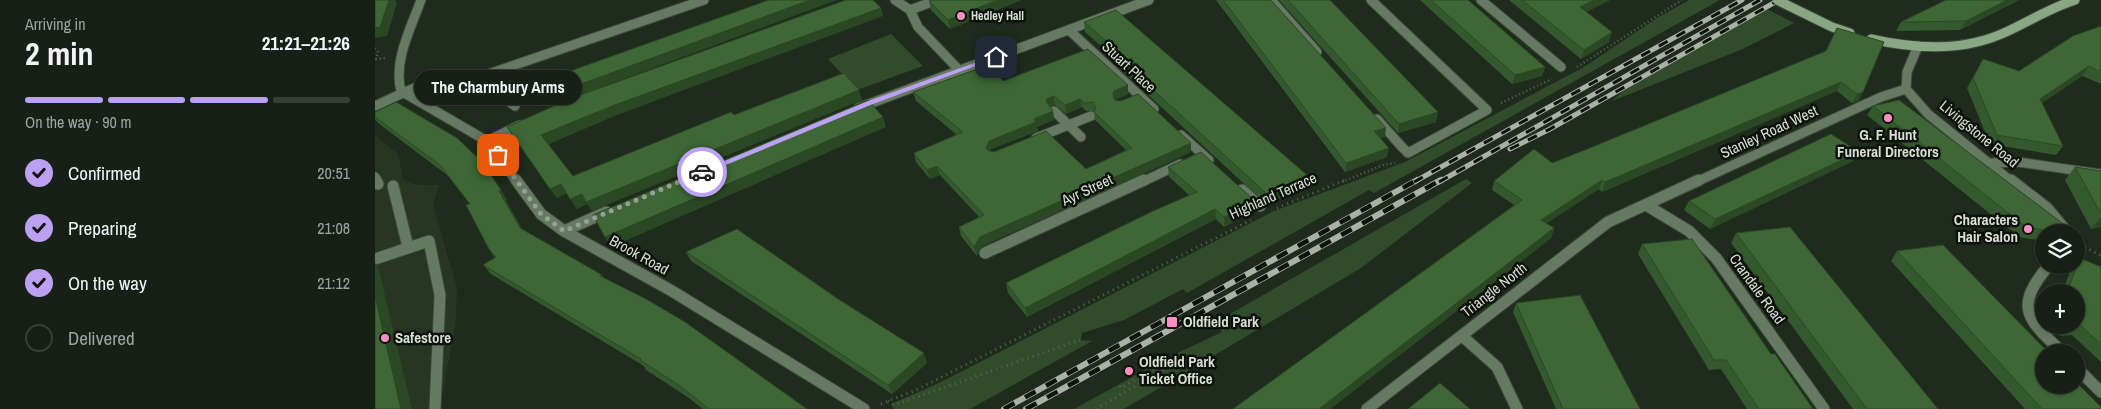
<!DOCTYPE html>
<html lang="en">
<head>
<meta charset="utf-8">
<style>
  body { margin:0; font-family:"Archivo Narrow",sans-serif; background:#20281f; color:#f1f3f6; height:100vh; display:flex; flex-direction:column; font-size:19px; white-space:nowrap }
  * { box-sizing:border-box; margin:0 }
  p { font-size:16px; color:#9ea3a1 }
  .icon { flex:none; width:28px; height:28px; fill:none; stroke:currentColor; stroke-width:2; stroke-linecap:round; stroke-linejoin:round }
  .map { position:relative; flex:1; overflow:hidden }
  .side { display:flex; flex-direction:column; background:#172016; width:375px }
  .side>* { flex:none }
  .controls { position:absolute; left:1660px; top:224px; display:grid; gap:10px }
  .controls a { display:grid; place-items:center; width:50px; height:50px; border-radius:50%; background:#172016; box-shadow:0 1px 4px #0004,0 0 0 1px #363e35; font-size:25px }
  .pin { position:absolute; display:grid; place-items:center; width:42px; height:42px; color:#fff; margin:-21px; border-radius:10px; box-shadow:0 2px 8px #0006 }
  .courier { position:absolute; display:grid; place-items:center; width:50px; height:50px; margin:-25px; border:4px solid #bca0f2; border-radius:50%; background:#fff; color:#222; box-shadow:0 1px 6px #0007 }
  .bubble { position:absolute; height:35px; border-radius:18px; background:#172016; box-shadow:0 1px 4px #0004,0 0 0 1px #363e35; font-size:16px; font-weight:700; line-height:35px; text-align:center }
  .head em { font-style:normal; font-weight:700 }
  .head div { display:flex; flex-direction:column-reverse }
  .head { display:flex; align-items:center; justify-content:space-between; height:85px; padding:0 25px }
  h1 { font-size:32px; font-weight:700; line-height:38px }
  .bar { display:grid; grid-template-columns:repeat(4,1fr); gap:8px 5px; align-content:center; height:60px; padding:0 25px }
  .bar i { height:6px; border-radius:4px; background:#363e35 }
  .bar .selected { background:#bca0f2 }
  .bar p { grid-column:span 4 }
  ol { padding:0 25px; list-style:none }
  li { display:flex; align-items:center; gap:15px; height:55px }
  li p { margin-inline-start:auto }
  li .icon { padding:5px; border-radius:50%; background:#bca0f2; color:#111; stroke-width:4 }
  li:last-child { color:#9ea3a1 }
  li i { width:28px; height:28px; border:2px solid #363e35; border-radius:50% }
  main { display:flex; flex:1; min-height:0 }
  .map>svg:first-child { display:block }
  .built { fill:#273523 }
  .green { fill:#314c2b }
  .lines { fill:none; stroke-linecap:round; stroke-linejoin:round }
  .service-far1-casing { stroke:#3d483b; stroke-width:11 }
  .service-casing { stroke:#3d483b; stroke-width:13 }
  .minor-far1-casing { stroke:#3d483b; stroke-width:11 }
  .minor-casing { stroke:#3d483b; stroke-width:13 }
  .secondary-casing { stroke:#3d483b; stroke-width:11 }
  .path-far1 { stroke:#5a6458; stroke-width:2.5; stroke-dasharray:1 3; stroke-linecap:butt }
  .path { stroke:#5a6458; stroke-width:3; stroke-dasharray:1 4.5; stroke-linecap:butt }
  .service-far1 { stroke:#667962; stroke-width:9 }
  .service { stroke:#667962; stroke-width:11 }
  .minor-far1 { stroke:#667962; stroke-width:9 }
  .minor { stroke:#667962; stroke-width:11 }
  .secondary { stroke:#89a783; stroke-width:9 }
  .rail-far1-casing { stroke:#aab2a8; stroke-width:5 }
  .rail-casing { stroke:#aab2a8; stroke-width:6 }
  .rail-far1 { stroke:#0d120b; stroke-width:3; stroke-dasharray:10; stroke-linecap:butt }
  .rail { stroke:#0d120b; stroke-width:4.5; stroke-dasharray:12; stroke-linecap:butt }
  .secondary-bridge-casing { stroke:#3d483b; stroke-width:11; stroke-linecap:butt }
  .secondary-bridge { stroke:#89a783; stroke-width:9 }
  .wall { fill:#35592e; fill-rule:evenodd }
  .shaded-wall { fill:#2b4825 }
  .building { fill:#3e6735; stroke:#2b4825; fill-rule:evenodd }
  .route { fill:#bca0f2 }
  .done { stroke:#97a095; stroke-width:5; stroke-dasharray:0 9 }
  .poi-dot { fill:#fb8fc4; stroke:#0d120b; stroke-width:2 }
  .labels { text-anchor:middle; stroke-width:5; stroke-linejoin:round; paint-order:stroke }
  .far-poi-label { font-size:12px; font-weight:bold; fill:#d8dfd6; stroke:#0d120b; text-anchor:start }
  .street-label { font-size:15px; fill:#d8dfd6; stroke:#0d120b }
  .poi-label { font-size:15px; font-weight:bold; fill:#d8dfd6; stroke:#0d120b; text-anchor:start }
</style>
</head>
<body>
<main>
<section class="side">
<div class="head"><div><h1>2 min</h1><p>Arriving in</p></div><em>21:21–21:26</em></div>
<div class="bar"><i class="selected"></i><i class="selected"></i><i class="selected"></i><i></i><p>On the way · 90 m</p></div>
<ol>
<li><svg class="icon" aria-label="check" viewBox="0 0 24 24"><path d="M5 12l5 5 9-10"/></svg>Confirmed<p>20:51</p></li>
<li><svg class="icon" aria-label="check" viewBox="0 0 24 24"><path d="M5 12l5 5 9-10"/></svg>Preparing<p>21:08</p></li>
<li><svg class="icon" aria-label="check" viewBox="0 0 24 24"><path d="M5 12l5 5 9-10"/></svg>On the way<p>21:12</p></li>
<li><i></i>Delivered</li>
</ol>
</section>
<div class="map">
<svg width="1726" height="409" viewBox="0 0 1726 409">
  <rect width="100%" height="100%" fill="#1f2b1d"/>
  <!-- built -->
  <polygon class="built" points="0,135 23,154 28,179 43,185 64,185 58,205 82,288 81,320 65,409 0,409"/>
  <!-- green -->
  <g class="green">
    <polygon points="1314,0 1345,0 999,193 994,190 812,293 808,289 749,320 707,333 706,340 717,341 595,409 519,409 516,404 566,382 899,211 1030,162 1209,67 1282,18"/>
    <polygon points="1390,8 1419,23 1368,49 1237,101 1248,91"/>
    <polygon points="516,34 548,66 482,90 453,59"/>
    <polygon points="1091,179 1097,183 986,268 749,409 699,409 788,360 847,332 841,322"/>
  </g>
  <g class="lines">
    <defs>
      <g id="service-far1">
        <polyline points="996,0 1112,110 1033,153 1026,146"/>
        <polyline points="99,79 329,0"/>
        <path d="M0,106C29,93 73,67 104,81C117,87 128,98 140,106"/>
        <polyline points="679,111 706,137"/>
        <polyline points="661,138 716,116"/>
        <polyline points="0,177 2,182"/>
      </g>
      <g id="service">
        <polyline points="1,180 3,184"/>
        <polyline points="18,186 33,247"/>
        <polyline points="0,259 54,241 65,295 60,409"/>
      </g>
      <g id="minor-far1">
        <path d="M46,0C36,28 18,61 26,91L112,141L142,182"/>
        <polyline points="520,0 535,10 543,27 585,71"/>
        <polyline points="896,0 942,52"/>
        <polyline points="1106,0 1186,67"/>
        <polyline points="535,10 562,0"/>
        <polyline points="694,30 779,109"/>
        <polyline points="1543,46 1532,72 1531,89 1553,114 1637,182"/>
        <polyline points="483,108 774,0"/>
        <polyline points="1002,119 1026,146"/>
        <polyline points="806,135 834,160"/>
        <polyline points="112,141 145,125"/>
        <polyline points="1615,163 1643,162 1726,174"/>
        <polyline points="767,182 805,164"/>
        <polyline points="1321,182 1506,97 1531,89"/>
      </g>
      <g id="minor">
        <polyline points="141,180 166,214 189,231 297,291 489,409"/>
        <polyline points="1636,180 1672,208 1692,232"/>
        <polyline points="867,190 885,206"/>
        <polyline points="1271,205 1314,231 1341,258 1449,409"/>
        <polyline points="189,231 231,212"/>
        <polyline points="610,253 769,180"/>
        <path d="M1674,265C1639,307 1651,318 1687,352"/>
        <polyline points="1087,336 1122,367 1142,409"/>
        <polyline points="1701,367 1726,392"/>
        <polyline points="992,409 1233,222 1324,180"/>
      </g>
      <g id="secondary">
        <polyline points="1412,5 1457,27 1475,33"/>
        <path d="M1496,39C1541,49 1588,52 1631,32C1655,21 1675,8 1700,0"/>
      </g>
    </defs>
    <!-- service-far1 casing -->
    <use href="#service-far1" class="service-far1-casing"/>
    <!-- service casing -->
    <use href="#service" class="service-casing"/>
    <!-- minor-far1 casing -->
    <use href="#minor-far1" class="minor-far1-casing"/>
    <!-- minor casing -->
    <use href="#minor" class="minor-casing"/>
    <!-- secondary casing -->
    <use href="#secondary" class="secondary-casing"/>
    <!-- path-far1 -->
    <g class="path-far1">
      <polyline points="0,48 3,52 1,59 10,58"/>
      <polyline points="1202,67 1307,0"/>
      <polyline points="1126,103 1177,79"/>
      <polyline points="967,182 1008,165 1020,163"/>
    </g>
    <!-- path -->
    <g class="path">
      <polyline points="902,208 970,180"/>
      <polyline points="1705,244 1726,256"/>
      <polyline points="513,401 519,405 705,340"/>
      <polyline points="506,404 541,390 876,220"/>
      <polyline points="721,409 806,359 802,355 746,388 744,384"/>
    </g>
    <!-- service-far1 -->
    <use href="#service-far1" class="service-far1"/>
    <!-- service -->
    <use href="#service" class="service"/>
    <!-- minor-far1 -->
    <use href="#minor-far1" class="minor-far1"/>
    <!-- minor -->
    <use href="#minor" class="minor"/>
    <!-- secondary -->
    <use href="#secondary" class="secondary"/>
    <defs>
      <g id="rail-far1">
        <polyline points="1135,149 1175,129 1404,0"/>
        <polyline points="1039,182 1367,0"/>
        <polyline points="1064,182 1385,0"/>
      </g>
      <g id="rail">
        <polyline points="629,409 1042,180"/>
        <polyline points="651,409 1066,180"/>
      </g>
    </defs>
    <!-- rail-far1 casing -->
    <use href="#rail-far1" class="rail-far1-casing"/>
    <!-- rail casing -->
    <use href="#rail" class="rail-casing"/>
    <!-- rail-far1 -->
    <use href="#rail-far1" class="rail-far1"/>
    <!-- rail -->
    <use href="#rail" class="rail"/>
    <defs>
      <polyline id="secondary-bridge" points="1402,0 1412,5"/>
    </defs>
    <!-- secondary-bridge casing -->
    <use href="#secondary-bridge" class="secondary-bridge-casing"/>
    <!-- secondary-bridge -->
    <use href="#secondary-bridge" class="secondary-bridge"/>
  </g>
  <!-- wall -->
  <g class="wall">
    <polygon points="646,0 575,29 556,10 554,1"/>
    <polygon points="841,0 896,0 1010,137 1005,138 1012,157 970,172"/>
    <polygon points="904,0 955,0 1061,122 1023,133"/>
    <polygon points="1045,0 1093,0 1170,67 1167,76 1137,84"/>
    <polygon points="1134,0 1235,0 1211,12 1234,42 1206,59"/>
    <polygon points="1571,0 1644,0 1585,30 1521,31 1526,22"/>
    <polygon points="709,22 932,175 931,185 892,205 727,52 726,46 710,32"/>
    <polygon points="1726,26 1726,84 1707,76 1667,103 1688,146 1681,155 1615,144 1592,88 1608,59 1644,71"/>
    <polygon points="1509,42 1483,101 1477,103 1462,91 1227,192 1224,189 1171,223 1179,228 1176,238 955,409 858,409 1139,205 1117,190 1119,181 1177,163"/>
    <path d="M628,81L753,85V94L740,100L816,152L607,246L602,256L586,236L584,227L604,217L565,175L555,179L541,162L539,153L582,135L541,101L538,92ZM680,105L691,114L707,107L711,111H719L720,120L751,150L711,169L615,151L616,149L663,131L662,127L679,120L678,111L675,106Z"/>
    <polygon points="1498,106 1699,232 1669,232 1669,241 1644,237 1492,115"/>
    <polygon points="0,112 108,163 132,200 131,201 147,229 227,275 229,278 432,409 328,409 311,396 271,370 269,366 116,274 108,265 120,258 114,249 95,204 72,175 3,123 0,119"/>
    <polygon points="1478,161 1335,229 1309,210 1314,201"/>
    <polygon points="793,167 880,201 880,211 849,227 841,219 652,317 633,293 631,283 814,195 794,177"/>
    <polygon points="1700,167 1726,171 1726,227 1716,229 1690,180"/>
    <polygon points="1361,233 1563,409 1478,409 1356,243"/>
    <polygon points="1267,244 1438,409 1372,409 1346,369 1334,370 1263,254"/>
    <polygon points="1522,251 1726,409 1650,409 1516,261"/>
    <polygon points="311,252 552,363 517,394 316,261"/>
    <polygon points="1705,258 1726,267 1726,362 1697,335 1686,336 1678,325 1701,325 1701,292 1687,292 1697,267 1699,265 1701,265 1701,262"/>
    <polygon points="1141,303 1265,409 1181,409 1138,312"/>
  </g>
  <!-- shaded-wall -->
  <g class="shaded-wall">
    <polygon points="14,0 20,0 22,3 12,36 0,38 0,28"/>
    <polygon points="435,0 462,0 173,107 168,98"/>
    <polygon points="622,0 646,0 575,29 573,20"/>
    <polygon points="1219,0 1235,0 1202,16 1205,7"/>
    <polygon points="1632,0 1644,0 1585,30 1591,21"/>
    <polygon points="506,8 508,16 242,115 172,145 166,135 237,106"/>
    <polygon points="1237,32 1234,42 1206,59 1209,50"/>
    <polygon points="1714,66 1707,76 1659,108 1665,99"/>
    <polygon points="1170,67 1167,76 1137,84 1140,75"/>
    <polygon points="1466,82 1462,91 1227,192 1230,182"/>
    <polygon points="753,85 753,94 740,100 738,95 739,91"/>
    <polygon points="484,90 487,100 217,211 212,204 202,209 195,199 207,194"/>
    <polygon points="1488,92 1483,101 1477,103 1482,94"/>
    <polygon points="679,96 680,105 675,106 671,101 673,98"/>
    <polygon points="705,99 707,107 691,114 690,105"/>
    <polygon points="678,111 679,120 662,127 663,131 616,149 613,157 611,148 614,141"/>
    <polygon points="1063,112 1061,122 1023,133 1024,124"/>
    <polygon points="508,117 511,127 236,247 230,237"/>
    <polygon points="1011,128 1010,137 998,141 999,131"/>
    <polygon points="816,143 816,152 607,246 602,256 599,247 605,237"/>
    <polygon points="1014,148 1012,157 970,172 971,163"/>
    <polygon points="1484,152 1478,161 1335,229 1340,219"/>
    <polygon points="108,163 132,200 131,201 152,237 145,228"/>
    <polygon points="562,166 565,175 555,179 552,170"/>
    <polygon points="932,175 931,185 892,205 892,194"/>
    <polygon points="1227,180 1224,189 1163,229 1166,220"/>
    <polygon points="186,184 192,193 182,198 175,189"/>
    <polygon points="880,201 880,211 849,227 849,217"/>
    <polygon points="840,209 841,219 652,317 650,308"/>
    <polygon points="1726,217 1726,227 1716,229"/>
    <polygon points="1179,228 1176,238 955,409 944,409"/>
    <polygon points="0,263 3,266 37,409 26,409 0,296"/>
    <polygon points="549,353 552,363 517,394 513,385"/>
  </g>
  <!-- building -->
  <g class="building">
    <polygon points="0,0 14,0 5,27 0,28"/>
    <polygon points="394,0 435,0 168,98 159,84"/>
    <polygon points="471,0 498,0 506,8 237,106 166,135 198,176 356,112 359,115 469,73 484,90 211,202 207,194 195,199 186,184 175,189 132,127 197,98"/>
    <polygon points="557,0 622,0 573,20 554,1"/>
    <polygon points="848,0 896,0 1011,128 999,131 1014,148 971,163"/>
    <polygon points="913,0 955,0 1063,112 1024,124"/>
    <polygon points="1056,0 1093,0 1170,67 1140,75"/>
    <polygon points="1147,0 1219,0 1205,7 1237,32 1209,50"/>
    <polygon points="1571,0 1632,0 1591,21 1526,22"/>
    <polygon points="741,10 932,175 892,194 726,42 731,41 709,22"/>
    <polygon points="1726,26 1726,72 1714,66 1665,99 1688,146 1622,135 1598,78 1608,59 1644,71 1698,36"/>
    <polygon points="1462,28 1509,42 1488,92 1482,94 1466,82 1230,182 1227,180 1166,220 1179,228 944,409 858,409 1147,200 1119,181 1159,149 1177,163 1210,150 1451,51"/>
    <path d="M713,49L753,85L739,91L738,95L740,100L746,101L763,94L816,143L605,237L599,247L584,227L609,215L562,166L552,170L539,153L588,132L538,92L614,65L628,81ZM679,96L690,105L705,99L710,103L718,102L721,108L719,112L757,148L711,169L671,131L619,152L614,151L611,148L614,141L661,122L659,119L678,111L671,101L673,98Z"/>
    <polygon points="493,100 508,117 230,237 218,215"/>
    <polygon points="1524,100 1699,232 1682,232 1651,227 1498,106"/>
    <polygon points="21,102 82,138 108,163 126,190 124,191 145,228 227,275 225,276 271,299 310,322 432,409 334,409 305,386 265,360 266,359 108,265 121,257 114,249 91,205 95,204 65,165 0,117 0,112"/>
    <polygon points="1456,134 1484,152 1340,219 1314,201"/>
    <polygon points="826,152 880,201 849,217 840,209 650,308 631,283 776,212 822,192 793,167"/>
    <polygon points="1700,167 1726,171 1726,214"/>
    <polygon points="1415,227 1563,409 1492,409 1361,233"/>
    <polygon points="362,229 463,299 549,353 513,385 311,252"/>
    <polygon points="1317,239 1396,354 1400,354 1438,409 1384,409 1351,360 1339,360 1267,244"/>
    <polygon points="1568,245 1673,352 1669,352 1669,385 1701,385 1701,382 1726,407 1726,409 1667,409 1522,251"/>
    <polygon points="1705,258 1726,267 1726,344 1705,325 1694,326 1693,325 1701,325 1701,292 1692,292"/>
    <polygon points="1205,295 1265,409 1188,409 1141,303"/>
    <polygon points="0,296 26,409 0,409"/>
    <polygon points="1065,383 1095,409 1033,409"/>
  </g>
  <!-- route -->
  <polygon class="route" points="619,56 625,57 498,104 329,174 323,172 493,101"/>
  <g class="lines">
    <!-- done -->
    <polyline class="done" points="123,155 166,214 189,231 327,172"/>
  </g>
  <!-- markers -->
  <g class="poi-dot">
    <circle cx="586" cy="16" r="5"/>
    <circle cx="1513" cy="118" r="5"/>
    <circle cx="1653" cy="229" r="5"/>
    <rect x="791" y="316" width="12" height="12" rx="2.5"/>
    <circle cx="10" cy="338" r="5"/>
    <circle cx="754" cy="371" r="5"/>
  </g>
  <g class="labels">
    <!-- far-poi labels -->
    <g class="far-poi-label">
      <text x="596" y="20">Hedley Hall</text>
    </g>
    <!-- street labels -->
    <g class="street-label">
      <text transform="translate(754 67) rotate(43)" y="5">Stuart Place</text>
      <text transform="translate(1394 132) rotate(-25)" y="5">Stanley Road West</text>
      <text transform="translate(1604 134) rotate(39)" y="5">Livingstone Road</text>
      <text transform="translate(712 190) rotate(-25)" y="5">Ayr Street</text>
      <text transform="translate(898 196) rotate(-24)" y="5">Highland Terrace</text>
      <text transform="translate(264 255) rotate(29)" y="5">Brook Road</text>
      <text transform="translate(1382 289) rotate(54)" y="5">Crandale Road</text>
      <text transform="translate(1119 290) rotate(-38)" y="5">Triangle North</text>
    </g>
    <!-- poi labels -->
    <g class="poi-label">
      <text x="1513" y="140" text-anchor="middle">G. F. Hunt<tspan x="1513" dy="17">Funeral Directors</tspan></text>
      <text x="1643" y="225" text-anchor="end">Characters<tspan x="1643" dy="17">Hair Salon</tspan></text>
      <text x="808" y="327">Oldfield Park</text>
      <text x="20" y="343">Safestore</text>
      <text x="764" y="367">Oldfield Park<tspan x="764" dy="17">Ticket Office</tspan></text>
    </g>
  </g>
</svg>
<div class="controls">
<a><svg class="icon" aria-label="layers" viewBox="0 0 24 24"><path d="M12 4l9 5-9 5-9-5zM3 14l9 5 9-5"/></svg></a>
<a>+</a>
<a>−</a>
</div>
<div class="pin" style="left:123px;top:155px;background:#ea580c"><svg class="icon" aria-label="bag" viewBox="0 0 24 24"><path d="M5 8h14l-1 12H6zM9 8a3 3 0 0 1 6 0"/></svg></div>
<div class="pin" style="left:621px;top:57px;background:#1f2937"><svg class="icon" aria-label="home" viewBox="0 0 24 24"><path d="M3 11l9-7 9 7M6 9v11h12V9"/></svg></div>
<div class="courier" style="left:327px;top:172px"><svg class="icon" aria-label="car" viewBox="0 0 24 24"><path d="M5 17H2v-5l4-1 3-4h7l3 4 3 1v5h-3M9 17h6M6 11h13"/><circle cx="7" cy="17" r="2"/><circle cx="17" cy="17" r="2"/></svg></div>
<div class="bubble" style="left:39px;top:70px;width:168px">The Charmbury Arms</div>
</div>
</main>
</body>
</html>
